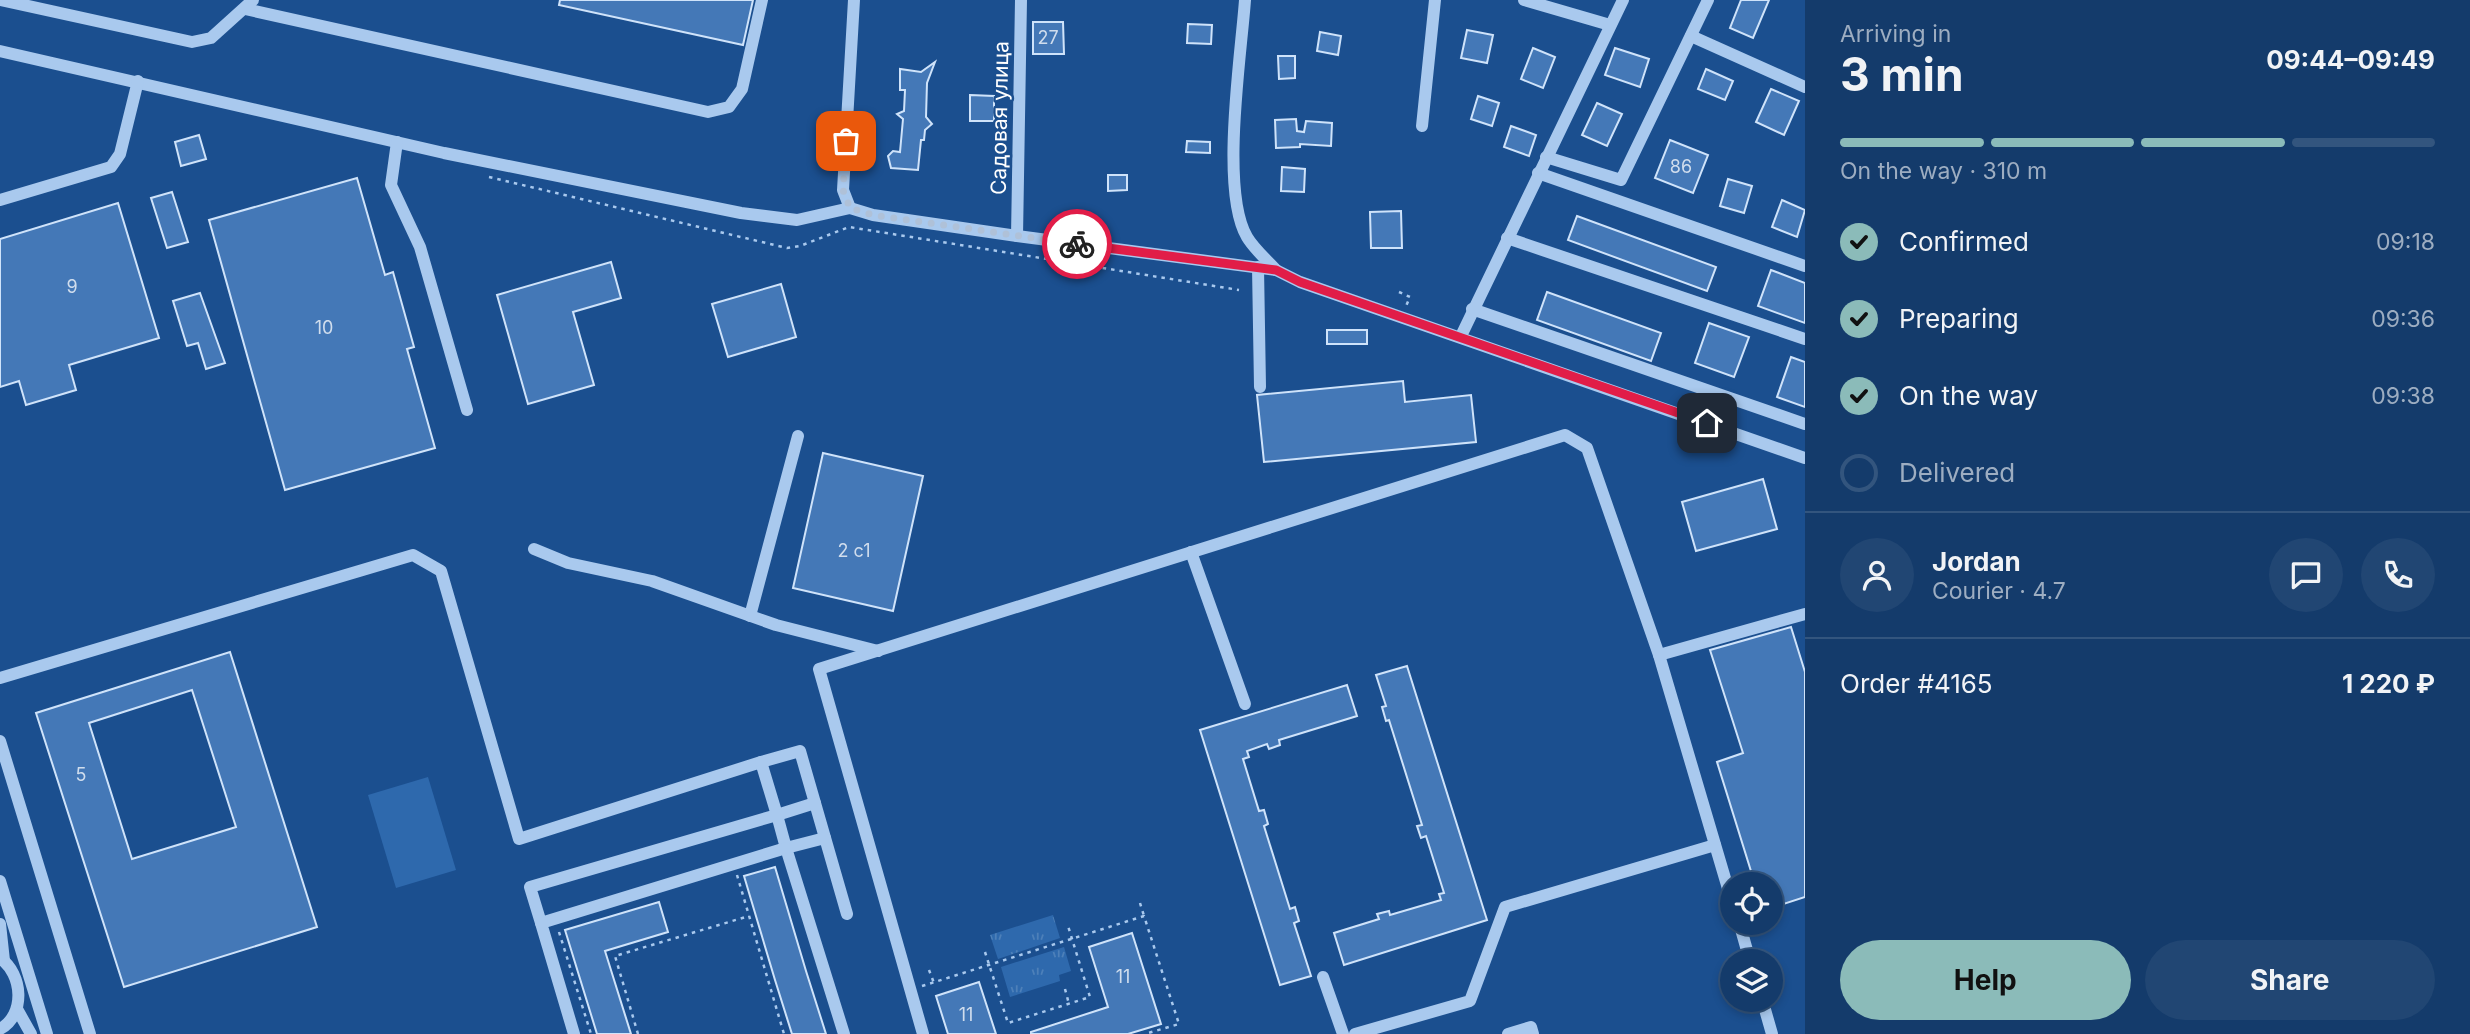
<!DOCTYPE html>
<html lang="en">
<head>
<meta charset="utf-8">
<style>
  body { margin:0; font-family:Inter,sans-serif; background:#214673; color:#f1f3f6; height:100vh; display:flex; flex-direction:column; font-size:26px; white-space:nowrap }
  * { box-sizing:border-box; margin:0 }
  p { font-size:23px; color:#9dadc1 }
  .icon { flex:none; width:38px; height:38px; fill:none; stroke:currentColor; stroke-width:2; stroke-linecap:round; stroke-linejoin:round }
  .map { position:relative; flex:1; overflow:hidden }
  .sheet { display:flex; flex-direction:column; background:#143b6b; width:665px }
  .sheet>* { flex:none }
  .buttons { position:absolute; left:1720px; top:872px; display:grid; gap:14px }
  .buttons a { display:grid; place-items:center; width:63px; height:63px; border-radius:50%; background:#143b6b; box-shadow:0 4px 10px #0003,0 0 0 2px #33557e; font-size:35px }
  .pin { position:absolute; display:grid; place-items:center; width:60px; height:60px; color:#fff; margin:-30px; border-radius:14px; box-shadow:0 4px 10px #0006 }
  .courier { position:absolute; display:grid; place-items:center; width:70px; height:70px; margin:-35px; border:5px solid #e11d48; border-radius:50%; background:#fff; color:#222; box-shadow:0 2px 9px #0007 }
  .headline em { font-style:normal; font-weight:700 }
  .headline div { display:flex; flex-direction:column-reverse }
  .headline { display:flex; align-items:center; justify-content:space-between; height:119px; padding:0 35px }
  h1 { font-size:46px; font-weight:700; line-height:52px }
  .bar { display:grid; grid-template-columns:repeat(4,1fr); gap:10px 7px; align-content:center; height:84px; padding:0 35px }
  .bar i { height:9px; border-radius:5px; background:#33557e }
  .bar .current { background:#8bbbb9 }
  .bar p { grid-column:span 4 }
  .line { display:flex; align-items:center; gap:18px; padding:0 35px; border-top:2px solid #33557e }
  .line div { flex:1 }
  .round { display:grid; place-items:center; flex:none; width:74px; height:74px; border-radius:37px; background:#214673 }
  ol { padding:0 35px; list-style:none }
  li { display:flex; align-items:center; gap:21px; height:77px }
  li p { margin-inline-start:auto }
  li .icon { padding:7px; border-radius:50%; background:#8bbbb9; color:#111; stroke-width:4 }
  li:last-child { color:#9dadc1 }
  li i { width:38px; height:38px; border:4px solid #33557e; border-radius:50% }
  .button { display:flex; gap:14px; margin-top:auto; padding:14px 35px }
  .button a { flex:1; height:80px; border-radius:42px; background:#8bbbb9; color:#111; font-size:28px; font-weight:700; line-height:80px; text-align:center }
  .button a+a { background:#214673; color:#f1f3f6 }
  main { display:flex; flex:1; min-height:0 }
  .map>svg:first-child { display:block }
  .park { fill:url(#park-tufts) }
  .pitch { fill:#2e69ad }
  .building { fill:#4478b7; stroke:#cfe3fa; stroke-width:2; fill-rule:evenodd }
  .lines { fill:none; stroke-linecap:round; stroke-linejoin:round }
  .path { stroke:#a9c9ee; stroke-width:2.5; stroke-dasharray:3.5 5; stroke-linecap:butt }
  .minor { stroke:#a9c9ee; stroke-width:12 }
  .done { stroke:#afc1d8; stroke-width:7; stroke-dasharray:0 12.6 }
  .route { stroke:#e11d48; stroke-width:9 }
  .labels { text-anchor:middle; stroke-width:5; stroke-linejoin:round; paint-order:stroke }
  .number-label { font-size:18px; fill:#d0dded }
  .street-label { font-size:21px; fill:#fff; stroke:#1b4f8f }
</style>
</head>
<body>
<main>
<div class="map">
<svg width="1805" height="1034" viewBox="0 0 1805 1034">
  <defs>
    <pattern id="park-tufts" width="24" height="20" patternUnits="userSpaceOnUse" patternTransform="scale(1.75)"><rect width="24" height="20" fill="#2e69ad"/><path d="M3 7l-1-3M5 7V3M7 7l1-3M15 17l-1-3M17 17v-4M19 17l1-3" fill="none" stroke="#4d80b9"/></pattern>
  </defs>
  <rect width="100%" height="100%" fill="#1b4f8f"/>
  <!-- park -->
  <g class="park">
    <polygon points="1053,915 1060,938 998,959 990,935"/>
    <polygon points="1064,947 1071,971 1059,975 1060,981 1010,997 1001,967"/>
  </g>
  <!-- pitch -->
  <polygon class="pitch" points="428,777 456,870 396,888 368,795"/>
  <!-- building -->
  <g class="building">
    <polygon points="560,0 753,0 743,45 559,5"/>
    <polygon points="1741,0 1769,0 1753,38 1730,28"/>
    <polygon points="1033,22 1063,22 1064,54 1033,54"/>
    <polygon points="1188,24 1212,25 1211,44 1187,43"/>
    <polygon points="1467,30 1493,35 1487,63 1461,58"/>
    <polygon points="1320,32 1341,36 1338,55 1317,51"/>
    <polygon points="1533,48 1555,57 1543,88 1521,79"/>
    <polygon points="1615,48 1649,59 1640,87 1605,75"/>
    <polygon points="1278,56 1295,56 1295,78 1279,79"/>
    <polygon points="935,62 927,83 926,117 932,124 925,130 924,140 921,140 918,170 891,168 888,156 893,151 900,152 903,119 897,114 904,111 905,90 900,90 900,69 921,72"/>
    <polygon points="1706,69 1733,81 1725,100 1698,89"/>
    <polygon points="1771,89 1799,101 1784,135 1756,122"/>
    <polygon points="970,95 994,96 994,121 970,121"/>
    <polygon points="1478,96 1499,103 1492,126 1471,119"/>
    <polygon points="1597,103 1622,114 1607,146 1582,135"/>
    <polygon points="1296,119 1297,131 1304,132 1306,121 1332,123 1331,146 1300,144 1300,147 1276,148 1275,120"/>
    <polygon points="1511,126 1536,135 1529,156 1504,147"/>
    <polygon points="199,135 206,159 181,166 175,142"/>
    <polygon points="1670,140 1708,155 1693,193 1655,178"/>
    <polygon points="1187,141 1210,142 1210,153 1186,152"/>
    <polygon points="1282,167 1305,169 1304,192 1281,191"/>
    <polygon points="1108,175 1127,175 1127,190 1108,191"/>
    <polygon points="357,178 385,275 393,272 414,347 407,349 435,448 285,490 209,220"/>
    <polygon points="1728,179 1752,186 1744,213 1720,206"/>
    <polygon points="172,192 188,242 167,248 151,198"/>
    <polygon points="1782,200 1805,210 1797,237 1772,227"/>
    <polygon points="118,203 159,338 69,365 76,390 26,405 19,381 0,387 0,239"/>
    <polygon points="1401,211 1402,248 1371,248 1370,212"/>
    <polygon points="1577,216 1716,267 1707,291 1568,240"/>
    <polygon points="611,262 621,298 573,312 594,385 528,404 497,295"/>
    <polygon points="1771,270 1805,283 1805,323 1758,306"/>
    <polygon points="781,284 796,337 728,357 712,304"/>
    <polygon points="1547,292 1661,333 1651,361 1537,320"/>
    <polygon points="200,293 225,363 206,369 198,343 187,346 173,301"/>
    <polygon points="1709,323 1749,337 1734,377 1695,363"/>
    <rect x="1327" y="330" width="40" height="14"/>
    <polygon points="1791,357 1805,362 1805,407 1777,397"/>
    <polygon points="1403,381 1405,402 1471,395 1476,442 1264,462 1257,395"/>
    <polygon points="823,453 923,476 893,611 793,588"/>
    <polygon points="1763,479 1777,529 1696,551 1682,502"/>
    <polygon points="1791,627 1805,672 1805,897 1771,908 1771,884 1755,884 1717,762 1743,753 1710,650"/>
    <path d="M230,652L317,927L124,987L36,713ZM192,690L236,827L132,859L89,723Z"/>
    <polygon points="1407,666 1487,920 1344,965 1334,933 1379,919 1377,914 1389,911 1390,915 1441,900 1439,894 1444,893 1426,836 1421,838 1417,826 1422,825 1389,720 1386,721 1382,707 1386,706 1376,675"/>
    <polygon points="1347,685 1357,716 1279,740 1280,745 1269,749 1267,744 1247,751 1249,757 1243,759 1259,811 1264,810 1268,824 1264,826 1290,909 1295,907 1299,921 1294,923 1311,976 1280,985 1200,730"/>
    <polygon points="775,867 806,971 826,1034 792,1034 775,980 744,876"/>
    <polygon points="659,902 668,932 605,951 631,1034 597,1034 565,930"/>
    <polygon points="1132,933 1161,1024 1128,1034 1031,1034 1031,1032 1108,1007 1089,947"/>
    <polygon points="979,982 996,1034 948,1034 936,996"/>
  </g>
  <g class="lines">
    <!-- path -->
    <g class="path">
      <polyline points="489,177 787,248 800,246 849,227 1239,290"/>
      <polyline points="1399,292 1410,297 1406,306"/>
      <polyline points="737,875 784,1034"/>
      <polyline points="1140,903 1144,916"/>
      <polyline points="559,932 591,1034"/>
      <polyline points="985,952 1008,1023 1090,997 1068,926"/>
      <polyline points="929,970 934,983"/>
      <polyline points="922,986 1144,916 1179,1024 1145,1034"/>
      <polyline points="1065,989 1069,1004"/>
      <polyline points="638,1034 615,956 749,916"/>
    </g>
    <!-- minor -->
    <g class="minor">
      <polyline points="1,0 192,42 211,38 253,0"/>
      <path d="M1245,0C1241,56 1220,191 1247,237C1254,249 1267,260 1276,270"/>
      <polyline points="1524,0 1610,25"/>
      <polyline points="245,9 708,112 729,107 742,89 762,0"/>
      <polyline points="1691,36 1805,87"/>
      <polyline points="0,51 444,153 741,213 797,220 850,208 873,215 1017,236 1276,270 1300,282 1805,458"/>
      <polyline points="1422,126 1435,0"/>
      <polyline points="397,142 391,185 420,247 467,410"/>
      <polyline points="1546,157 1621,180 1708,0"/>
      <polyline points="1538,173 1805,266"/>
      <polyline points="0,200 111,167 120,154 138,81"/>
      <polyline points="850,208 843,190 854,0"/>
      <polyline points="1017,236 1021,0"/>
      <polyline points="1507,238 1805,339"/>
      <polyline points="1258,267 1260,387"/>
      <polyline points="1472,309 1805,424"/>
      <polyline points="1461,336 1623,0"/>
      <polyline points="534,549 568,563 652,581 776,625 878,651"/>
      <polyline points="1191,552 1245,704"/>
      <polyline points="750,616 798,436"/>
      <polyline points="1659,655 1732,902"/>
      <polyline points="0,678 413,555 441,571 519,839 761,762 777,815 815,803"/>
      <polyline points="0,741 90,1034"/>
      <polyline points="761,762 800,751 847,914"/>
      <polyline points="0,881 47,1034"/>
      <polyline points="1739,922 1750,961"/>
      <polyline points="541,923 530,887 777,815 786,848 825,838"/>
      <polyline points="0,924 4,961"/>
      <path d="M0,958C23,974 26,1015 0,1029"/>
      <polyline points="1323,977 1343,1034"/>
      <polyline points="1762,999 1772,1034"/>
      <polyline points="17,1009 31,1034"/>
      <polyline points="574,1034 541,923 786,848 844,1034"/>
      <polyline points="923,1034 819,669 1565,435 1587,448 1659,655 1805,614"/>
      <polyline points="1355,1034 1470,1001 1505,907 1715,845"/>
      <polyline points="1508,1034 1531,1027 1533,1034"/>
    </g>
  </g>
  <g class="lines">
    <!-- done -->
    <polyline class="done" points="846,141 843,190 850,208 873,215 1077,244"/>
    <!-- route -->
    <polyline class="route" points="1077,244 1276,270 1300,282 1707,423"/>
  </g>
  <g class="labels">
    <!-- number labels -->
    <g class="number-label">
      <text x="1048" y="44">27</text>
      <text x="1681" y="173">86</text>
      <text x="72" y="293">9</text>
      <text x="324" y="334">10</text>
      <text x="854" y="557">2 с1</text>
      <text x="81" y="781">5</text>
      <text x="1123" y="983">11</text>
      <text x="966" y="1021">11</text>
    </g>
    <!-- street labels -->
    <g class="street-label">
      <text transform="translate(1000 118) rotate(-89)" y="7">Садовая улица</text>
    </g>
  </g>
</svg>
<div class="buttons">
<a><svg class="icon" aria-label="locate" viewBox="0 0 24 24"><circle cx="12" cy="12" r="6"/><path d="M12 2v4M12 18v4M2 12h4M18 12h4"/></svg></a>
<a><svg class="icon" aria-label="layers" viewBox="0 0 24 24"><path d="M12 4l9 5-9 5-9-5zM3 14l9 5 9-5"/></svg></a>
</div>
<div class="pin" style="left:846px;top:141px;background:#ea580c"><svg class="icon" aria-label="bag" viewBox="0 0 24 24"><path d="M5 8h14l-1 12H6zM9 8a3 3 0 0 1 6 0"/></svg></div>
<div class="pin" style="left:1707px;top:423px;background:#1f2937"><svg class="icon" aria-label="home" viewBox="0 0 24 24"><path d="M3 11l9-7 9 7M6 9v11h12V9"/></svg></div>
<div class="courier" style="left:1077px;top:244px"><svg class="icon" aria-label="bike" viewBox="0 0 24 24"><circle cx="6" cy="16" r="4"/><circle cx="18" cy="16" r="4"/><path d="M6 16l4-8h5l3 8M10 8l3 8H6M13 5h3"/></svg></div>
</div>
<section class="sheet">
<div class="headline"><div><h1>3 min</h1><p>Arriving in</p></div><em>09:44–09:49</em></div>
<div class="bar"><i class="current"></i><i class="current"></i><i class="current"></i><i></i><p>On the way · 310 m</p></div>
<ol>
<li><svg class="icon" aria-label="check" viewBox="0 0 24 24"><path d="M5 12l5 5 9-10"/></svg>Confirmed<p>09:18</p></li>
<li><svg class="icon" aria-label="check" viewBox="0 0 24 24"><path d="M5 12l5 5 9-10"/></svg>Preparing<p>09:36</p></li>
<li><svg class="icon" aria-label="check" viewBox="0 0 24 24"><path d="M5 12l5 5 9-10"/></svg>On the way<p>09:38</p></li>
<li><i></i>Delivered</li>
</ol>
<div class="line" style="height:126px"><a class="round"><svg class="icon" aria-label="person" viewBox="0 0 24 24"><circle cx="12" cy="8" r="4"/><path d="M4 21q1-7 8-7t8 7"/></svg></a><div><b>Jordan</b><p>Courier · 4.7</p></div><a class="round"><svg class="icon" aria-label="chat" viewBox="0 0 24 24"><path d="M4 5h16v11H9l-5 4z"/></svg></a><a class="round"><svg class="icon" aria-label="phone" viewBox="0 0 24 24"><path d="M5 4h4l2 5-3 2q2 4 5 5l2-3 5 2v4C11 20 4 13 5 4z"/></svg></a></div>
<div class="line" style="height:91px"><div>Order #4165</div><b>1 220 ₽</b></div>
<div class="button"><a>Help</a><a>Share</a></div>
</section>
</main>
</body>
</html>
